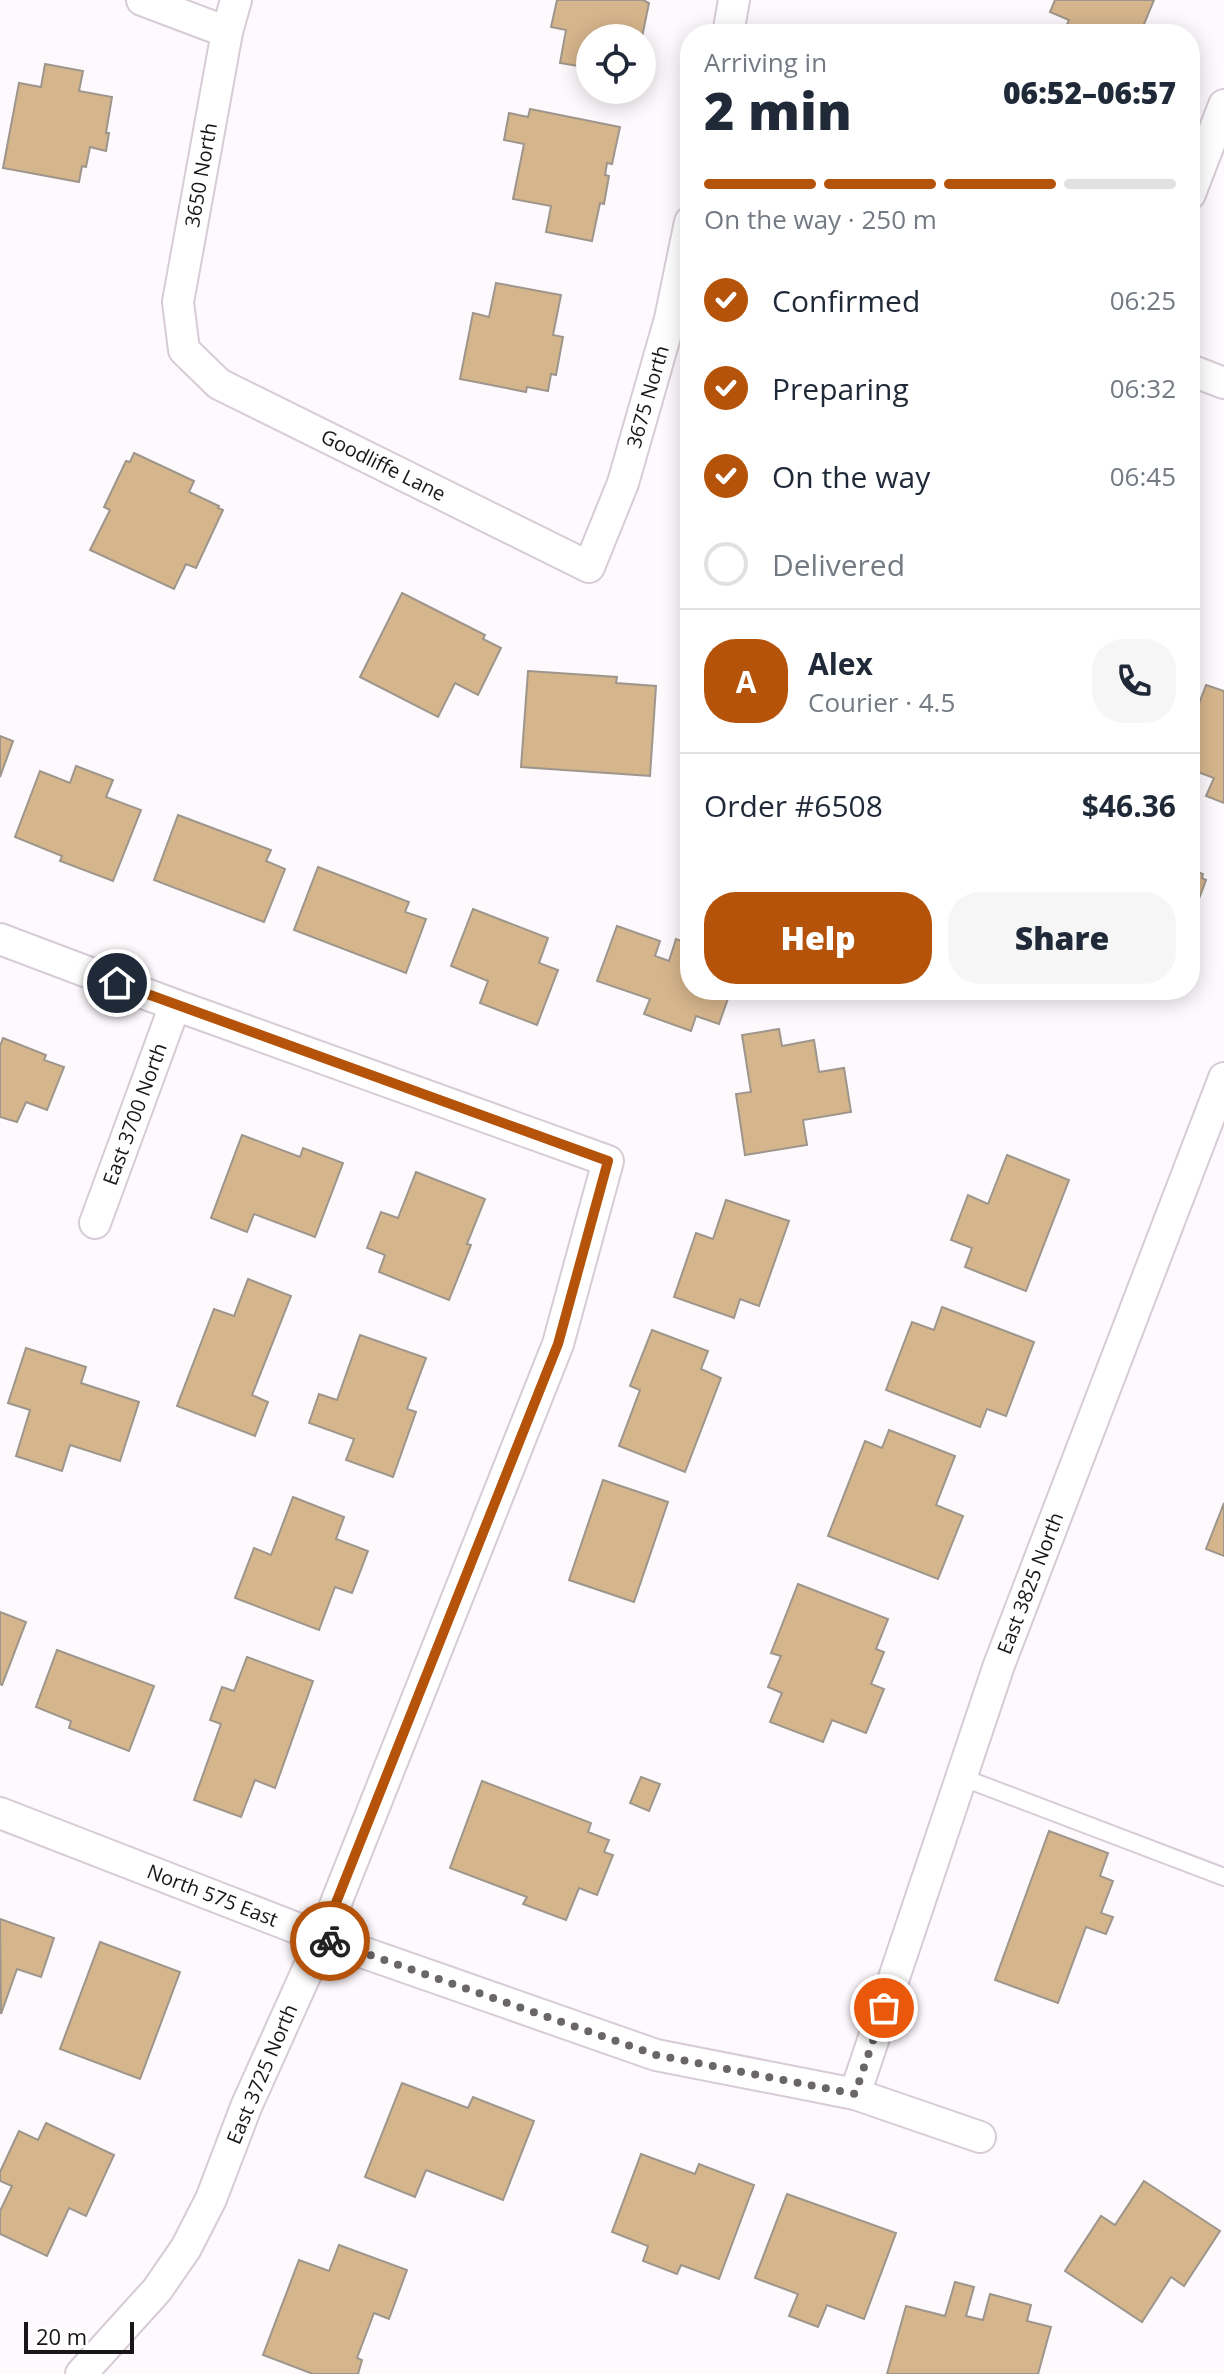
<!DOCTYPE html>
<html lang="en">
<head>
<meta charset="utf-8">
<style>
  body { margin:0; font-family:"Open Sans",sans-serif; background:#f6f6f7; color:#1f2937; height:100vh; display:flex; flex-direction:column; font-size:30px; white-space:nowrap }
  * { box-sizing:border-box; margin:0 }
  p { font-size:26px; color:#747a83 }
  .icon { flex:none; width:44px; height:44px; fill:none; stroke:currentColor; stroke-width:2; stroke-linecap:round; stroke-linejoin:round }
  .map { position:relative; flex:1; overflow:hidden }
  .panel { position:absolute; left:680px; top:24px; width:520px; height:976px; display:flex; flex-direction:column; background:#fff; border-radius:32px; box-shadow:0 4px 20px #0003 }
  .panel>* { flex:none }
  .controls { position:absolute; left:576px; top:24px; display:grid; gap:16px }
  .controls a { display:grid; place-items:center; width:80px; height:80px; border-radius:50%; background:#fff; box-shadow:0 4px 20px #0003; font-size:40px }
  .scale { position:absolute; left:24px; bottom:20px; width:110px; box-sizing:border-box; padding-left:8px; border:4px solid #191619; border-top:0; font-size:22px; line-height:28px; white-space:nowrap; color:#191619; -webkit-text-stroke:6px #fff; paint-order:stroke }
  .pin { position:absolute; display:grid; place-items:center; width:68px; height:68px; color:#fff; margin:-34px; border:4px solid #fff; border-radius:50%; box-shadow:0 2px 8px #0007 }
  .courier { position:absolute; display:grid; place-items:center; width:80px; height:80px; margin:-40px; border:6px solid #b45309; border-radius:50%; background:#fff; color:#222; box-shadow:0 2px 10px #0007 }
  .overview em { font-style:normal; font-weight:800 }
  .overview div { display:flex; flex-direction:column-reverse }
  .overview { display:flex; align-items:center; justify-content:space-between; height:136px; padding:0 24px }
  h1 { font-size:52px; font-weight:800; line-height:60px }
  .bar { display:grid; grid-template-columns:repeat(4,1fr); gap:12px 8px; align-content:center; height:96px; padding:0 24px }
  .bar i { height:10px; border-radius:6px; background:#e0e1e3 }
  .bar .selected { background:#b45309 }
  .bar p { grid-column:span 4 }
  .line { display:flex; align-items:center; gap:20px; padding:0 24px; border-top:2px solid #e0e1e3 }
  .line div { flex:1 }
  .round { display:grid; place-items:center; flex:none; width:84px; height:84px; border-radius:32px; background:#f6f6f7 }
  ol { padding:0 24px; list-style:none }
  li { display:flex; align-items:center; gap:24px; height:88px }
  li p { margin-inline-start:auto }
  li .icon { padding:8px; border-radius:50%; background:#b45309; color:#fff; stroke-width:4 }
  li:last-child { color:#747a83 }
  li i { width:44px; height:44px; border:4px solid #e0e1e3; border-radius:50% }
  .primary-button { display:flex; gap:16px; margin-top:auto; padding:16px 24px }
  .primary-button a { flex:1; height:92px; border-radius:32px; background:#b45309; color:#fff; font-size:32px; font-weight:800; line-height:92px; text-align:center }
  .primary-button a+a { background:#f6f6f7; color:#1f2937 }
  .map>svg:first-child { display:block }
  .building { fill:#d5b58c; stroke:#9e968c; stroke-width:2 }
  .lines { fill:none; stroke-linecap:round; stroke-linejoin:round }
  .lane-casing { stroke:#d7ccd6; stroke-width:20 }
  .street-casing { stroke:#d7ccd6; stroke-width:34 }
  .lane { stroke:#fff; stroke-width:16 }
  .street { stroke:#fff; stroke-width:30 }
  .done { stroke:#696569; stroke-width:8; stroke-dasharray:0 14.4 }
  .route { stroke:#b45309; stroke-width:10 }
  .labels { text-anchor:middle; stroke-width:6; stroke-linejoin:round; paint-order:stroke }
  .street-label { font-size:20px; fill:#191619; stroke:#fff }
</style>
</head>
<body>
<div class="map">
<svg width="1224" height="2374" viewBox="0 0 1224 2374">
  <rect width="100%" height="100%" fill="#fef9fd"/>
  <!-- building -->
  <g class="building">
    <polygon points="557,0 643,0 649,3 642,37 630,35 629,38 590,38 590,68 560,63 566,30 551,27"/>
    <polygon points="1055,0 1154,0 1140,34 1063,34 1069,20 1050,12"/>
    <polygon points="45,64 83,71 79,91 112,97 106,133 109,133 106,151 90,147 86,167 82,166 79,182 3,168 19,83 41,87"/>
    <polygon points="530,109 620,127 612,164 607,163 605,175 609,176 604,204 600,203 592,241 546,232 551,206 513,199 524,144 504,140 509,113 528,117"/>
    <polygon points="496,283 561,295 553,335 563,337 556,375 551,374 548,391 527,387 526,392 460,379 473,313 489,317"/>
    <polygon points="134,453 194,481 189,492 219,506 218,508 223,510 196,568 186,564 174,589 90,550 110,510 104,507 126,461 130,462"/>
    <polygon points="402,593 485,635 483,639 501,648 478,695 455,683 438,717 360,677"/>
    <polygon points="528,671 617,677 616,683 656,686 650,776 521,767"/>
    <polygon points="1206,685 1224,691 1224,803 1206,796 1214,778 1190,769 1190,728"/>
    <polygon points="0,736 13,741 0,777"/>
    <polygon points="76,766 113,780 106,797 141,810 113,881 60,861 62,856 15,837 40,771 70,783"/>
    <polygon points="178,815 271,850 266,861 285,869 264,922 154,880"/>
    <polygon points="318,867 409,902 405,912 426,919 406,973 294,930"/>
    <polygon points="1190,869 1203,874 1202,878 1206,880 1194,912 1190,911"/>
    <polygon points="473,909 548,938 539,963 558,970 537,1025 480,1003 488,981 451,966"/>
    <polygon points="617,926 660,941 655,956 669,961 676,939 690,944 690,990 731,990 719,1024 696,1016 691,1031 644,1014 650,999 597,981"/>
    <polygon points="779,1029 782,1046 814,1040 819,1072 844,1068 851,1112 803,1120 807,1145 745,1155 736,1094 751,1092 742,1035"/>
    <polygon points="3,1038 46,1055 44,1060 64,1067 47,1110 26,1102 17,1122 0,1117 0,1046"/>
    <polygon points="242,1135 300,1157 303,1148 343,1163 315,1237 254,1214 247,1232 211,1218"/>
    <polygon points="1007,1155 1069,1180 1026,1291 965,1267 972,1248 951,1240 968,1195 988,1204"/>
    <polygon points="416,1172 485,1199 467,1244 471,1245 449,1300 379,1272 385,1255 367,1248 381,1212 398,1218"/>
    <polygon points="726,1200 789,1221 759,1306 740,1299 734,1318 674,1297 696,1233 713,1239"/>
    <polygon points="248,1279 291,1296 252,1395 268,1402 255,1436 177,1406 214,1309 234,1316"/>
    <polygon points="942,1307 1034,1342 1006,1416 987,1409 980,1427 886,1390 912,1322 934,1330"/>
    <polygon points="652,1330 708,1351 701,1369 721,1378 685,1472 619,1446 640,1390 630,1386"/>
    <polygon points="360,1335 426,1358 407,1409 416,1412 393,1477 346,1460 354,1439 309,1423 319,1394 337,1400"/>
    <polygon points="26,1348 86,1367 81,1383 139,1402 120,1461 70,1445 62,1471 16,1456 30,1410 8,1403"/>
    <polygon points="889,1430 955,1456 936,1505 963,1516 938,1579 828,1536 865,1441 882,1448"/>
    <polygon points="603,1480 668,1502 634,1602 569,1580"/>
    <polygon points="293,1497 344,1517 336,1539 368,1551 352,1593 335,1587 319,1630 235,1598 254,1548 271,1555"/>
    <polygon points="1224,1503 1224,1556 1206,1549"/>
    <polygon points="798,1584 888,1619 876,1649 884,1652 871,1684 884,1689 866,1733 832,1720 823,1742 770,1722 782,1693 768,1687 781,1656 771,1653"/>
    <polygon points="0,1612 26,1622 2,1685 0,1684"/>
    <polygon points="57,1650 154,1686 129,1751 69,1728 71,1721 36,1707"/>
    <polygon points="247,1657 313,1681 275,1788 255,1780 241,1817 194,1800 221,1724 210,1720 222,1687 234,1691"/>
    <polygon points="641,1777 660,1784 649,1811 630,1803"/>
    <polygon points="482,1781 591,1823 588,1832 609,1840 604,1852 613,1855 597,1895 579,1888 566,1920 523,1904 527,1897 450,1868"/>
    <polygon points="1049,1831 1108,1853 1100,1876 1113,1881 1101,1913 1113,1917 1106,1934 1086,1927 1058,2003 995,1980"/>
    <polygon points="0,1919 54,1938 41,1977 17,1969 1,2014"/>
    <polygon points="100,1942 180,1972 140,2079 60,2049"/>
    <polygon points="402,2083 468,2108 473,2097 534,2121 503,2200 426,2170 415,2197 365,2177"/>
    <polygon points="46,2123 114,2155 86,2216 69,2208 47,2256 0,2234 0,2211 12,2186 0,2181 0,2172 19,2131 38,2140"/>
    <polygon points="641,2154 695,2174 699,2164 754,2185 719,2279 681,2265 677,2274 643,2261 648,2246 612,2232"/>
    <polygon points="1144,2181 1220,2231 1184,2286 1171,2277 1142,2322 1065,2271 1101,2216 1115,2225"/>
    <polygon points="787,2194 896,2233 864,2319 827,2305 818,2327 789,2316 798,2294 755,2278"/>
    <polygon points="339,2245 407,2270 389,2319 374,2313 357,2358 362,2360 358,2374 313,2374 263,2355 299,2260 329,2271"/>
    <polygon points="955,2282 974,2287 966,2316 983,2320 990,2294 1031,2305 1027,2321 1051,2327 1038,2374 887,2374 906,2306 945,2316"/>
  </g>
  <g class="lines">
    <defs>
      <polyline id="lane" points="961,1777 1224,1877"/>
      <g id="street">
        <polyline points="142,0 227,32"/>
        <path id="s1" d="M236,0L227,32L178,302L184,350L219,384L589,567L623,483L670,319L690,222"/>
        <polyline points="728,34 734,0"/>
        <polyline points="1190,194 1224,105"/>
        <polyline points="1190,370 1224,383"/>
        <polyline points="0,939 175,1005 608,1161 558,1344 322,1938 246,2107 211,2199 186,2248 157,2290 81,2374"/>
        <path id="s2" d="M95,1223L175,1005"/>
        <path id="s3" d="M0,1813L322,1938L656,2055L855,2094L980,2137"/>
        <path id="s4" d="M855,2094L999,1665L1224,1078"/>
      </g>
    </defs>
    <!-- lane casing -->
    <use href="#lane" class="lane-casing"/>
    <!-- street casing -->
    <use href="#street" class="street-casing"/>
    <!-- lane -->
    <use href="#lane" class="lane"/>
    <!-- street -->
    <use href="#street" class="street"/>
  </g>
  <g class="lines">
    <!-- done -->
    <polyline class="done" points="330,1941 656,2055 855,2094 884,2008"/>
    <!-- route -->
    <polyline class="route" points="117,983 608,1161 558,1344 322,1938 330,1941"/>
  </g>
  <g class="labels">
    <!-- street labels -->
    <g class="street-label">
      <text transform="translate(201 175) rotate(-80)" y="7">3650 North</text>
      <text dy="7" stroke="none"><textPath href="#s1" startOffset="998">3675 North</textPath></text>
      <text dy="7" stroke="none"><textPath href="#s1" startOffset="588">Goodliffe Lane</textPath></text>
      <text dy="7" stroke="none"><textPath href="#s2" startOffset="116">East 3700 North</textPath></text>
      <text dy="7" stroke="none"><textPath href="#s4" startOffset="540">East 3825 North</textPath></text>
      <text dy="7" stroke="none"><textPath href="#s3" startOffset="228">North 575 East</textPath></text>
      <text transform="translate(262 2074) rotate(-67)" y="7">East 3725 North</text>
    </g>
  </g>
</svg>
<div class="controls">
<a><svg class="icon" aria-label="locate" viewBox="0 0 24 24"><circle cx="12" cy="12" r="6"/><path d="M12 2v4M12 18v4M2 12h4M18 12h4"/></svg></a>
</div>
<div class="scale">20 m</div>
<div class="pin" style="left:884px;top:2008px;background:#ea580c"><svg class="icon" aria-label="bag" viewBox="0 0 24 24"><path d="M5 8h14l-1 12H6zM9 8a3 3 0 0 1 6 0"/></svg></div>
<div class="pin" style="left:117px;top:983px;background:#1f2937"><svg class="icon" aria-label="home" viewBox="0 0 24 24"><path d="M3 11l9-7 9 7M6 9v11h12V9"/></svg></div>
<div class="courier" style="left:330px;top:1941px"><svg class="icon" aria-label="bike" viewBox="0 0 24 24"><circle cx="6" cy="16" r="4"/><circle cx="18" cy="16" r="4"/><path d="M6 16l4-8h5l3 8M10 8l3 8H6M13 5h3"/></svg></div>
<section class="panel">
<div class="overview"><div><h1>2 min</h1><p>Arriving in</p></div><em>06:52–06:57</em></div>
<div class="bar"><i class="selected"></i><i class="selected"></i><i class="selected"></i><i></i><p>On the way · 250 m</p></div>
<ol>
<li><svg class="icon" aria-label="check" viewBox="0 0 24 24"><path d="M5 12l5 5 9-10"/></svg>Confirmed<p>06:25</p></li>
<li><svg class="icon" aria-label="check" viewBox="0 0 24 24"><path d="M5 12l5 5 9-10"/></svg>Preparing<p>06:32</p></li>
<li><svg class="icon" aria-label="check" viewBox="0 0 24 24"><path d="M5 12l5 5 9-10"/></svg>On the way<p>06:45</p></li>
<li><i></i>Delivered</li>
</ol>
<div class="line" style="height:144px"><b class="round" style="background:#b45309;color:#fff">A</b><div><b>Alex</b><p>Courier · 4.5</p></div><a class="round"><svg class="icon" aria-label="phone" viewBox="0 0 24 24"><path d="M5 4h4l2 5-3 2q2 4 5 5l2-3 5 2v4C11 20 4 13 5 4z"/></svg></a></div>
<div class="line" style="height:104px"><div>Order #6508</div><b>$46.36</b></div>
<div class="primary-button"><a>Help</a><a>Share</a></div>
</section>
</div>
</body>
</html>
